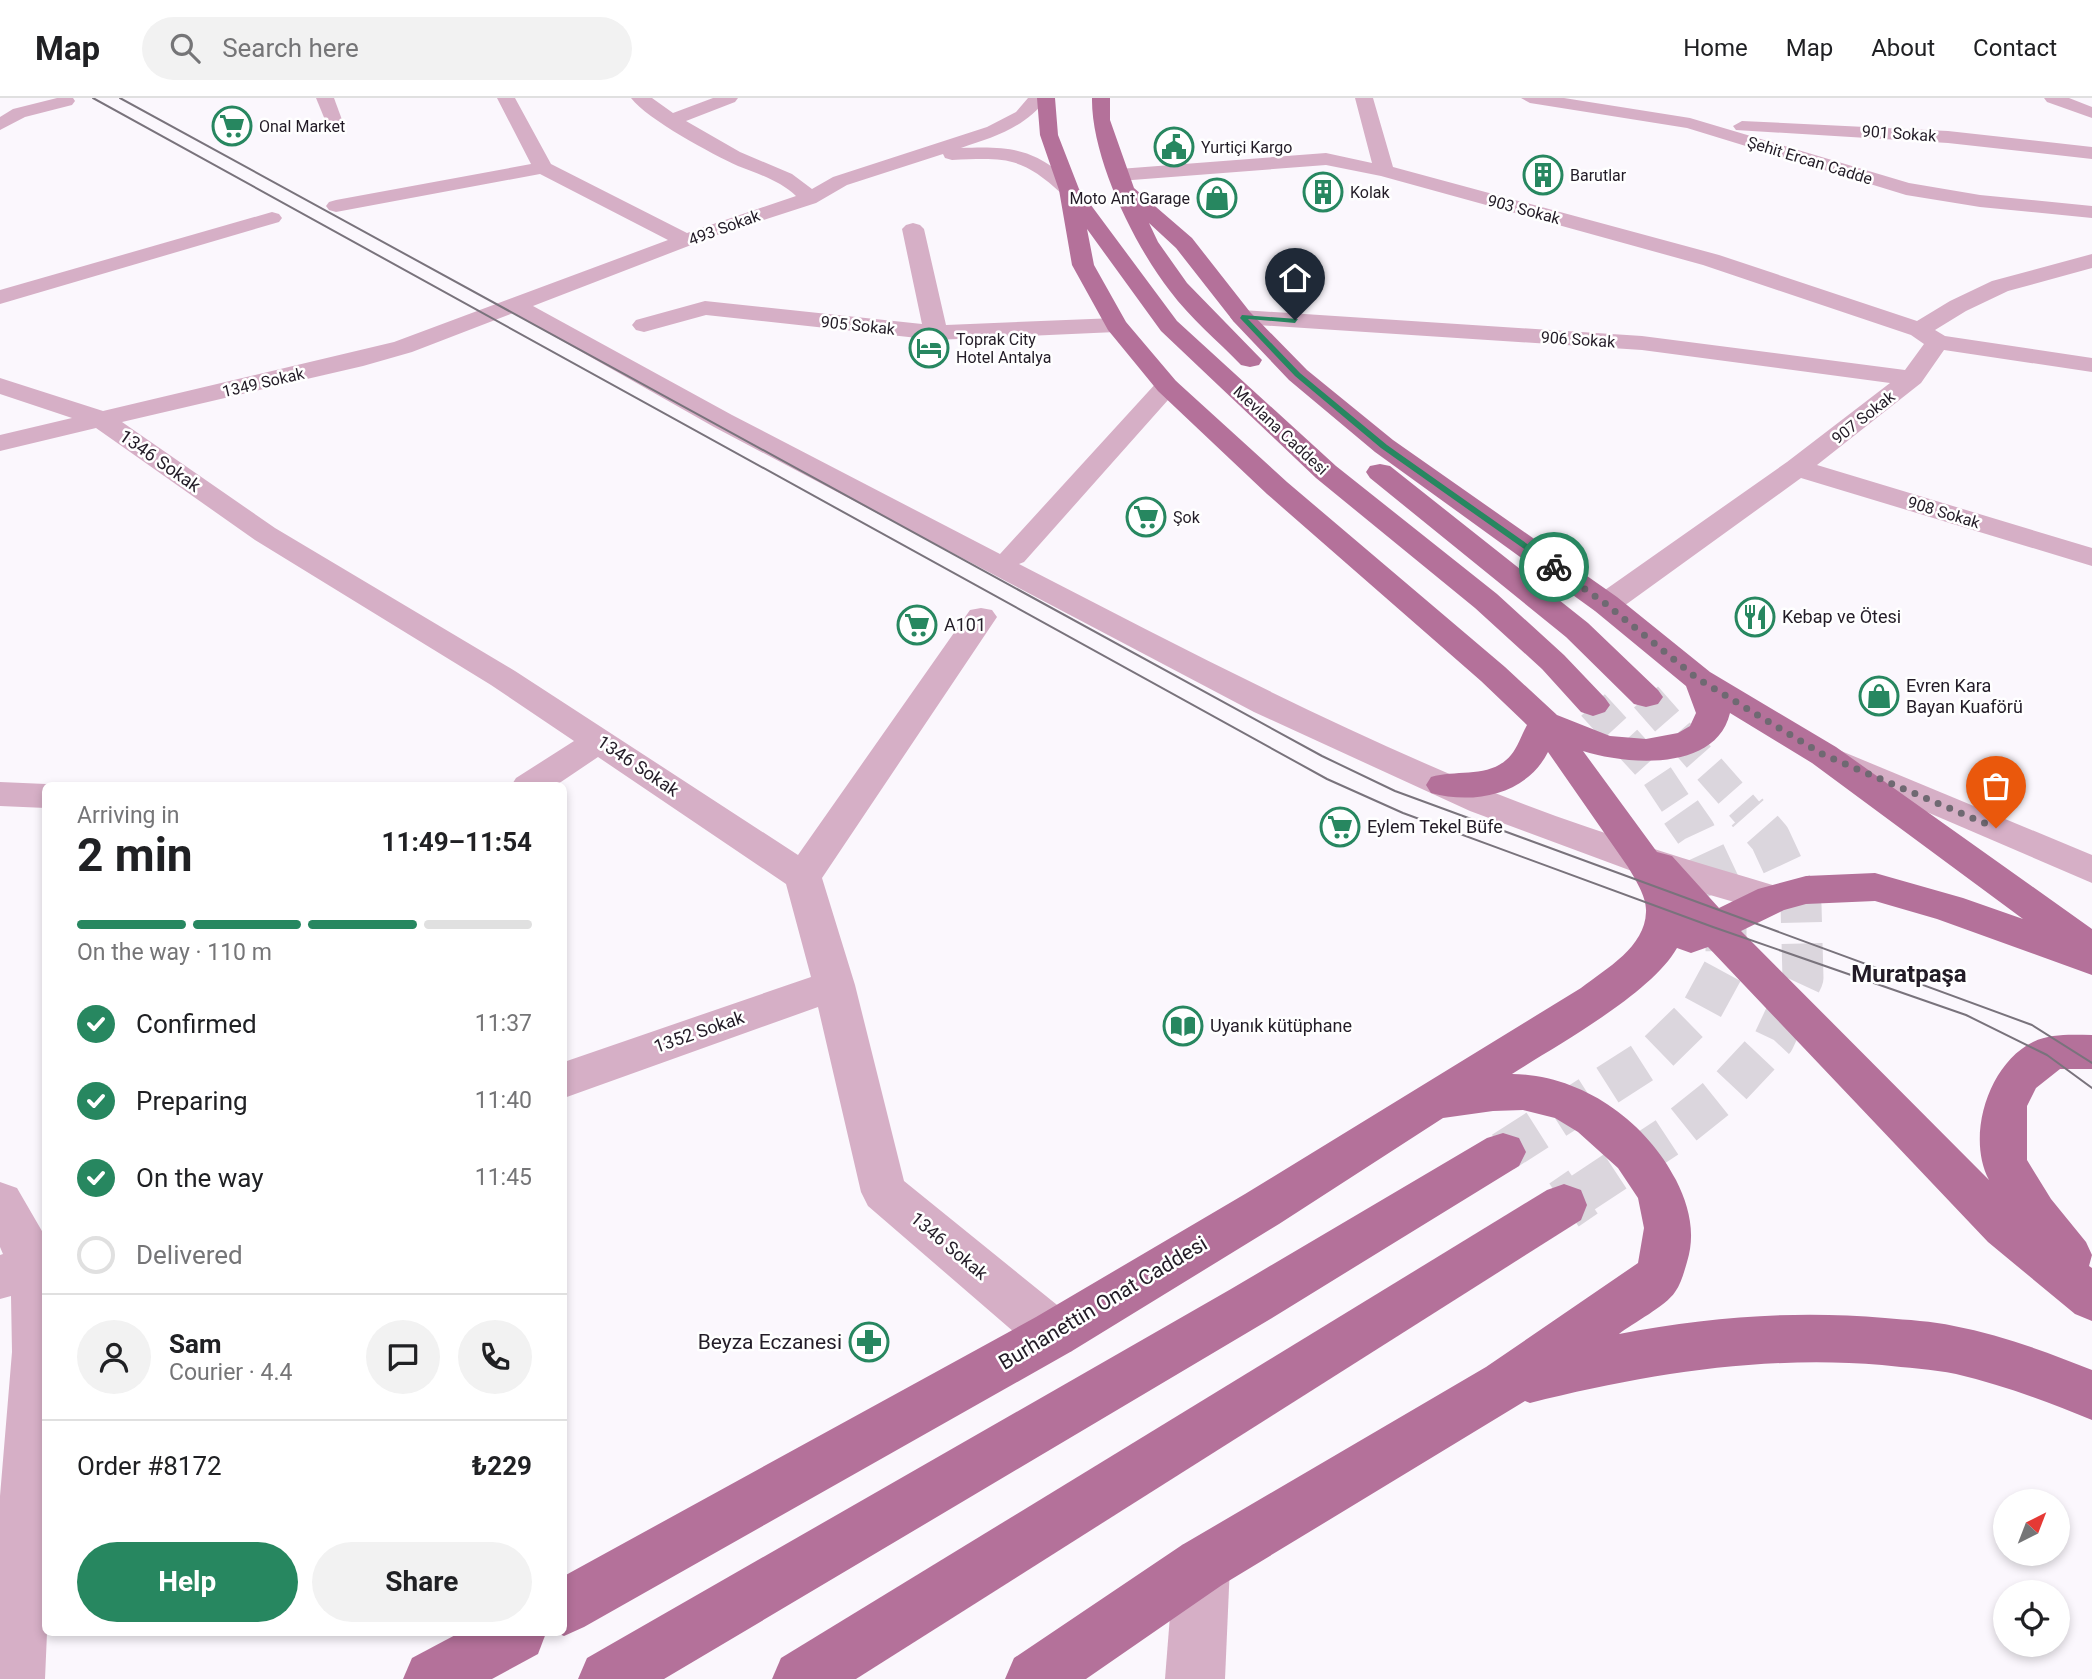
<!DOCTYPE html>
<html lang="en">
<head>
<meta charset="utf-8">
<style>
  body { margin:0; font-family:Roboto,sans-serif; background:#f2f2f2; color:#202124; height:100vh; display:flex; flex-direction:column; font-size:26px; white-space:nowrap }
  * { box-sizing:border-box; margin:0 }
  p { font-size:23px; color:#757577 }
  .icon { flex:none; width:38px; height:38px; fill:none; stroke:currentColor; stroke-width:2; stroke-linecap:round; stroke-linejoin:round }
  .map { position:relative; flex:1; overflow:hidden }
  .sheet { position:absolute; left:42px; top:684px; width:525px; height:854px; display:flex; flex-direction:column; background:#fff; border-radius:10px; box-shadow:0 4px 10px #0003 }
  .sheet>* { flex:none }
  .needle { width:46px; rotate:42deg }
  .tools { position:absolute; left:1993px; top:1391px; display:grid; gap:14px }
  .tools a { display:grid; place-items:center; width:77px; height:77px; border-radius:50%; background:#fff; box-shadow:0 4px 10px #0003; font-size:35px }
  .pin { position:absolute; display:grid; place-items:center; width:60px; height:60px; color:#fff; margin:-72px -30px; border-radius:50% 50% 50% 0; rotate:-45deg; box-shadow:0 0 7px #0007 }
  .pin .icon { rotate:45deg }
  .courier { position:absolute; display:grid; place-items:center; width:70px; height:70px; margin:-35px; border:5px solid #278760; border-radius:50%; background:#fff; color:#222; box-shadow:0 2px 9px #0007 }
  .overview em { font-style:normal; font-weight:700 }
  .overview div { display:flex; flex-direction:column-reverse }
  .overview { display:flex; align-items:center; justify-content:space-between; height:119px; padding:0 35px }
  h1 { font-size:46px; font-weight:700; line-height:52px }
  .bar { display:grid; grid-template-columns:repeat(4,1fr); gap:10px 7px; align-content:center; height:84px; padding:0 35px }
  .bar i { height:9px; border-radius:5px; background:#e0e0e0 }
  .bar .current { background:#278760 }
  .bar p { grid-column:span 4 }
  .line { display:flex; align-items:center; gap:18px; padding:0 35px; border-top:2px solid #e0e0e0 }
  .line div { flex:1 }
  .round { display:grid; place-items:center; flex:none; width:74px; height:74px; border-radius:37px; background:#f2f2f2 }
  ol { padding:0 35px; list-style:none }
  li { display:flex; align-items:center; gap:21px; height:77px }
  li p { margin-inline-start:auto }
  li .icon { padding:7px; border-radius:50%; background:#278760; color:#fff; stroke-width:4 }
  li:last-child { color:#757577 }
  li i { width:38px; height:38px; border:4px solid #e0e0e0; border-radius:50% }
  .primary-button { display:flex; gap:14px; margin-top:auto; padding:14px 35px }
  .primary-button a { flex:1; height:80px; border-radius:42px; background:#278760; color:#fff; font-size:28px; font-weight:700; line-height:80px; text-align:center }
  .primary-button a+a { background:#f2f2f2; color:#202124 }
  header { display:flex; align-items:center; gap:42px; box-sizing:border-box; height:98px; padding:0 35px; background:#fff; border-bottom:2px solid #e0e0e0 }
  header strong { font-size:33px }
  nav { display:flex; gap:38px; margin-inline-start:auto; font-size:24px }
  .search { width:490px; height:63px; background:#f2f2f2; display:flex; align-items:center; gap:18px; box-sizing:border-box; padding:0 24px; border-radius:38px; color:#757577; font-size:26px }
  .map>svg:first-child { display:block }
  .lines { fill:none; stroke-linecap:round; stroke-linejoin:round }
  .major-tunnel-far2 { stroke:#dbd6dd; stroke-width:32; stroke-dasharray:32 16; stroke-linecap:butt }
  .major-tunnel-far1 { stroke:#dbd6dd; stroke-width:41; stroke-dasharray:41 21; stroke-linecap:butt }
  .major-tunnel { stroke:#dbd6dd; stroke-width:52; stroke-dasharray:52 26; stroke-linecap:butt }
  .minor { fill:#d6afc6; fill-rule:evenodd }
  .major { fill:#b4719a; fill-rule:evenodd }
  .tram { stroke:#79737c; stroke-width:2 }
  .route { fill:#278760 }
  .done { stroke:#6f6972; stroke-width:7; stroke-dasharray:0 12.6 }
  .labels { text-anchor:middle; stroke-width:5; stroke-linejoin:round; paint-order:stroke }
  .far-poi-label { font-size:16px; fill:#231c27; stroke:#fff; text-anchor:start }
  .far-street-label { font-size:16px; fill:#231c27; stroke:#fff }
  .street-label { font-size:18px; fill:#231c27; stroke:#fff }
  .poi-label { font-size:18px; fill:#231c27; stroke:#fff; text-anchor:start }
  .near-street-label { font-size:21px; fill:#231c27; stroke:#fff }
  .near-poi-label { font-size:21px; fill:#231c27; stroke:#fff; text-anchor:end }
  .district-label { font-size:24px; font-weight:bold; fill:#231c27; stroke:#fff }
</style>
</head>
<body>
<header>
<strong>Map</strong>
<div class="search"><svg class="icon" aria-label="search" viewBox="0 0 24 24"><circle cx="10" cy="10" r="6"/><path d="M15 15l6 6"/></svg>Search here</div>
<nav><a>Home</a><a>Map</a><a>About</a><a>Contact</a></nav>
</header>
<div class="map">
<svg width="2092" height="1581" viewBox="0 0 2092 1581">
  <rect width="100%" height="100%" fill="#fbf7fd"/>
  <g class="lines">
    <!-- major-tunnel-far2 -->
    <g class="major-tunnel-far2">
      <polyline points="1646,599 1748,715"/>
      <polyline points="1593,607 1656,676 1682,715"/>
    </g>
    <!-- major-tunnel-far1 -->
    <g class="major-tunnel-far1">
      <polyline points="1503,1054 1656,956 1702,911 1726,867 1726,800 1695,734 1681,714"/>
      <polyline points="1581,1096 1672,1036 1728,991 1774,942 1803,880 1801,807 1770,740 1747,714"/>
    </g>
    <!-- major-tunnel -->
    <polyline class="major-tunnel" points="1564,1107 1583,1094"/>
    <!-- minor -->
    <g class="minor">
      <polygon points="57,0 73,0 75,3 72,7 25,19 0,32 0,19 13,11"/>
      <polygon points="316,0 334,0 345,30 342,34 330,34"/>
      <path d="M497,0H515L551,66L687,135L796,98C780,83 759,76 738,68C712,56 648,22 631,0H652L673,15L713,0H738L735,4L686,23L740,54L792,76L812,91L833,79L987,29L1016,14L1028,0H1047C1025,30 994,39 961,50C1015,48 1035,51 1076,88L1079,92L1076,96H1062C1021,58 1006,60 952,62L945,60L943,56L847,87L816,105L717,137L533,208L732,317L1000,456L1158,283L1167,280L1176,283L1180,288L1176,293L1024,464L1019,466C1176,547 1331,628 1495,695C1590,733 1688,762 1786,791L1791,801L1786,811L1772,815L1648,779L1470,713L1254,614L714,329L513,215L412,254L363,268L122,324L275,430L515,573L798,757L970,512L981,510L992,512L997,519L822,780L855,887L904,1083L1072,1219L1079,1236L1072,1253L1054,1260L1036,1253L868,1108L861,1094L818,909L564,1000V964L811,879L786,786L598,659L555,688H511L516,680L574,643L491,587L255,442L96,330L0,353V337L72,320L0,296V280L103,313L394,244L668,142L540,76L336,114L329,112L326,108L329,104L336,102L531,66Z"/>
      <polygon points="1355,0 1373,0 1393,69 1719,157 1917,223 1950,203 1992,183 2092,156 2092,170 2008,193 1966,213 1935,232 1945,238 2092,260 2092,274 1944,252 1921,285 1817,367 2092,450 2092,468 1801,380 1617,513 1606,515 1595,513 1591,506 1595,499 1787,364 1890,285 1642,252 1242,226 1234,224 1230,219 1234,214 1242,212 1642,238 1905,272 1924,246 1911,237 1703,167 1381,78 1326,67 1119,83 1109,77 1119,71 1326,55 1372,65"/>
      <polygon points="1521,0 1564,0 1690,20 1909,85 1980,97 2092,108 2092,120 1980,109 1906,97 1687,30 1530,5"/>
      <polygon points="2044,0 2069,0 2092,9 2092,20 2047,4"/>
      <polygon points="1742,23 1948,33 2092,49 2092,61 1948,45 1736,32 1733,28"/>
      <polygon points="272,114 279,116 282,120 279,124 0,206 0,192"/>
      <polygon points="913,125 920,127 924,131 946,227 1116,220 1124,222 1128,227 1124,232 1116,234 936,242 706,217 644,234 636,232 632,227 636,222 705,203 922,226 902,131 906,127"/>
      <polygon points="1834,650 2092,757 2092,785 1822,669 1816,661 1822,653"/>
      <polygon points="0,684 46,686 53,688 46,688 46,710 0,708"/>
      <polygon points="0,1084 17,1090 46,1140 47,1535 45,1581 0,1581 0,1398 12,1254 11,1198 0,1201 0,1157 3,1156 0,1149"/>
      <polygon points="1202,1439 1222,1447 1230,1467 1225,1581 1165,1581 1174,1467 1182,1447"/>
    </g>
    <!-- major -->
    <g class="major">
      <path d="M1037,0H1055L1058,37L1079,91L1177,223L1336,368L1497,496L1564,557L1605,600L1610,607L1605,614L1593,618L1581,614L1542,571L1475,510L1316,380L1161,233L1087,131L1094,167L1126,224L1176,283L1287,384L1505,569L1557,617L1610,638L1646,641L1678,635L1690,628L1696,615L1686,588L1595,513L1375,354L1289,282L1234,224L1176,150L1149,125L1158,144L1187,185L1262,262L1259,267L1250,269L1241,267C1218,243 1190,220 1170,193C1134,147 1091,59 1092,0H1110V22L1134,90L1192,140L1250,214L1307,272L1393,342L1617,499L1710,574L1836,649L2092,831V877L1937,821L1875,803L1806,806L1784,812L1741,833L1989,1082C1966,1039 1988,966 2033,944C2052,935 2072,937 2092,937V971H2060L2036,990L2027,1008V1062L2051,1101L2086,1144L2092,1157L2089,1168L2092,1170V1223L2075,1216L1988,1144L1708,849L1691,855L1677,850C1651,896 1557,947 1512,976C1581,977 1645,1022 1676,1082C1689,1108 1696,1135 1687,1164C1684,1174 1681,1186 1675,1194C1666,1208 1633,1225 1619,1236C1707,1219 1795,1212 1885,1220C1908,1222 1932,1223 1954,1228C2001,1237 2047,1254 2092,1272V1322C2048,1304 2003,1287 1956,1276C1932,1271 1907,1270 1882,1267C1762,1257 1646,1276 1530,1305L1525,1303L1222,1487L1086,1581H1005L1014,1560L1182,1447L1486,1269L1638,1165L1644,1130L1638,1100L1618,1070L1578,1034L1555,1020L1523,1012L1493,1013L1443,1020L1279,1126L1072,1253L584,1529L564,1538L557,1535H564V1478L1036,1219L1245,1096L1581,890C1607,870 1645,849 1646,814C1647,799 1635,781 1628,769L1548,654C1527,696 1475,707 1431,695L1426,687L1431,679C1458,671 1491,681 1511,657C1518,649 1522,636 1527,627L1481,583L1267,396L1158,293L1108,232L1072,167L1059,92L1040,37ZM1730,615L1812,665L2023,821L1963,800L1875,775L1806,778L1758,791L1719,810L1672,758L1657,754L1583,653C1627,667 1716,674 1730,615Z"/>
      <polygon points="1380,366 1390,368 1588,525 1658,592 1663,599 1658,606 1646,609 1634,606 1566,539 1370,380 1366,374 1370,368"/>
      <polygon points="1503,1035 1519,1040 1526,1054 1519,1068 1267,1223 664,1581 578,1581 587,1560 1231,1191 1487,1040"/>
      <polygon points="1564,1086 1581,1092 1587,1107 1581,1122 856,1581 772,1581 781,1560 1547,1092"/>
      <polygon points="459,1535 546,1535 538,1556 492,1581 403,1581 412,1560"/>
    </g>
    <!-- tram -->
    <g class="tram">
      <polyline points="93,0 1327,681 1403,715 1713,829 1966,917 2047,957 2092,990"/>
      <polyline points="120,0 1322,658 1395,693 2032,927 2092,965"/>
    </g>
  </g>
  <!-- route -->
  <polygon class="route" points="1242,217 1298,221 1295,225 1248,221 1300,275 1387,347 1557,467 1557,470 1551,470 1381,350 1295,278 1240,220"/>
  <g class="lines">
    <!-- done -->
    <polyline class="done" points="1554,469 1606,506 1698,581 1824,657 1996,730"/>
  </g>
  <!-- icons -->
  <defs>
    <symbol id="supermarket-ring" viewBox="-11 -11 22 22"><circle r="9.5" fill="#fff" stroke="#278760" stroke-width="1.5"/><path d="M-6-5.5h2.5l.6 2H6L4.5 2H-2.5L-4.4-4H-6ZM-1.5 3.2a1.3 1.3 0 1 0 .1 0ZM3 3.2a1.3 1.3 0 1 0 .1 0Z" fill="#278760"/></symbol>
    <symbol id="civic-ring" viewBox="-11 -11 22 22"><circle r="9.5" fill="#fff" stroke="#278760" stroke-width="1.5"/><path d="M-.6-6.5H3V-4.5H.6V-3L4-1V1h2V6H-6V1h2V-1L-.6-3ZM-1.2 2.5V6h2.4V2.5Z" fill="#278760"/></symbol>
    <symbol id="building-ring" viewBox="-11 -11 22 22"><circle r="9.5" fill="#fff" stroke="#278760" stroke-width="1.5"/><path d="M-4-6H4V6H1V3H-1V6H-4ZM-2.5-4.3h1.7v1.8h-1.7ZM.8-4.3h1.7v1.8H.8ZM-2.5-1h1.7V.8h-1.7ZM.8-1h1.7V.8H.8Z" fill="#278760"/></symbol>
    <symbol id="shop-ring" viewBox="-11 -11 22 22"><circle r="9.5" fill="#fff" stroke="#278760" stroke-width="1.5"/><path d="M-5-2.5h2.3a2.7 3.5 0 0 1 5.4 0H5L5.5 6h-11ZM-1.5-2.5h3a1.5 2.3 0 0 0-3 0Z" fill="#278760"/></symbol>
    <symbol id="hotel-ring" viewBox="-11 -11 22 22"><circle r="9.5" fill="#fff" stroke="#278760" stroke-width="1.5"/><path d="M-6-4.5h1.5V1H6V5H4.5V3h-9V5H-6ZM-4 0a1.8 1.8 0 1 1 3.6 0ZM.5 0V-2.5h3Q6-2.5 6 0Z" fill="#278760"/></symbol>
    <symbol id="restaurant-ring" viewBox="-11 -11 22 22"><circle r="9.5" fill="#fff" stroke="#278760" stroke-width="1.5"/><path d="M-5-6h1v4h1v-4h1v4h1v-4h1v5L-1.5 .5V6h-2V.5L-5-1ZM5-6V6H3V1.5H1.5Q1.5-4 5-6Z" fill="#278760"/></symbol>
    <symbol id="library-ring" viewBox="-11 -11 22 22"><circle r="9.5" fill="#fff" stroke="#278760" stroke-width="1.5"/><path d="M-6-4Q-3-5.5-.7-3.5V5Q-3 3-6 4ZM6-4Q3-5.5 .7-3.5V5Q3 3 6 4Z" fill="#278760"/></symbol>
    <symbol id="pharmacy-ring" viewBox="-11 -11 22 22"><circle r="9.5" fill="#fff" stroke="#278760" stroke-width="1.5"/><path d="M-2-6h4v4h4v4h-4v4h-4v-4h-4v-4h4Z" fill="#278760"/></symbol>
  </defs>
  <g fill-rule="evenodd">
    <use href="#supermarket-ring" x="210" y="6" width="44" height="44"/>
    <use href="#civic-ring" x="1152" y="27" width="44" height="44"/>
    <use href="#building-ring" x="1521" y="55" width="44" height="44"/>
    <use href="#building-ring" x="1301" y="72" width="44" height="44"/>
    <use href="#shop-ring" x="1195" y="78" width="44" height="44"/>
    <use href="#hotel-ring" x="907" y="228" width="44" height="44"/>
    <use href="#supermarket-ring" x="1124" y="397" width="44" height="44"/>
    <use href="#restaurant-ring" x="1733" y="497" width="44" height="44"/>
    <use href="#supermarket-ring" x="895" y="505" width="44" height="44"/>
    <use href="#shop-ring" x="1857" y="576" width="44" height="44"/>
    <use href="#supermarket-ring" x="1318" y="707" width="44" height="44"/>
    <use href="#library-ring" x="1161" y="906" width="44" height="44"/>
    <use href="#pharmacy-ring" x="847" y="1222" width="44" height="44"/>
  </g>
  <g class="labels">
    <!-- far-poi labels -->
    <g class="far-poi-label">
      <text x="259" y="34">Onal Market</text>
      <text x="1201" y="55">Yurtiçi Kargo</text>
      <text x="1570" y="83">Barutlar</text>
      <text x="1350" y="100">Kolak</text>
      <text x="1190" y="106" text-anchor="end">Moto Ant Garage</text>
      <text x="956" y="247">Toprak City<tspan x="956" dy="18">Hotel Antalya</tspan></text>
      <text x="1173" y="425">Şok</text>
    </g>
    <!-- far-street labels -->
    <g class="far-street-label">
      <text transform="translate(1899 35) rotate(4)" y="6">901 Sokak</text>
      <text transform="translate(1810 62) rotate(17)" y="6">Şehit Ercan Cadde</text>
      <text transform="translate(1524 111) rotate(15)" y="6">903 Sokak</text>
      <text transform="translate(724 129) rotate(-20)" y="6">493 Sokak</text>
      <text transform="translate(858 227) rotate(6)" y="6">905 Sokak</text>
      <text transform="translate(1578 241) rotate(4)" y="6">906 Sokak</text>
      <text transform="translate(263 284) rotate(-13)" y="6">1349 Sokak</text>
      <text transform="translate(1863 319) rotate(-38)" y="6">907 Sokak</text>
      <text transform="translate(1281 332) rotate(43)" y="6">Mevlana Caddesi</text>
      <text transform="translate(1944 414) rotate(17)" y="6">908 Sokak</text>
    </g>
    <!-- street labels -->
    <g class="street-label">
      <text transform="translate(160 363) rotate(35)" y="6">1346 Sokak</text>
      <text transform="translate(638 668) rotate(34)" y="6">1346 Sokak</text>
      <text transform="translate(699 934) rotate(-19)" y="6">1352 Sokak</text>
      <text transform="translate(949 1148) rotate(40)" y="6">1346 Sokak</text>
    </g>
    <!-- poi labels -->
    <g class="poi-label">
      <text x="1782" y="525">Kebap ve Ötesi</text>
      <text x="944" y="533">A101</text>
      <text x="1906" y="594">Evren Kara<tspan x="1906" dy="21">Bayan Kuaförü</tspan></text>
      <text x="1367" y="735">Eylem Tekel Büfe</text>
      <text x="1210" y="934">Uyanık kütüphane</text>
    </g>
    <!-- near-street labels -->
    <g class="near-street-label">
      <text transform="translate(1103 1205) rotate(-31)" y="7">Burhanettin Onat Caddesi</text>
    </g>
    <!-- near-poi labels -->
    <g class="near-poi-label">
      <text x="842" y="1251">Beyza Eczanesi</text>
    </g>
    <!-- district labels -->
    <g class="district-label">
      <text x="1909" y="884">Muratpaşa</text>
    </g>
  </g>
</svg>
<div class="tools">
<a><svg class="needle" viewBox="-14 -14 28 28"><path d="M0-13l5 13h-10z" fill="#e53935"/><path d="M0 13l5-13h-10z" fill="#757577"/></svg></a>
<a><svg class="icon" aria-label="locate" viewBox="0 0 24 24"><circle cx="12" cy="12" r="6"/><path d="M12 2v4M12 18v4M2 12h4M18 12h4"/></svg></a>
</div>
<div class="pin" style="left:1996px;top:730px;background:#ea580c"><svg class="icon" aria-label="bag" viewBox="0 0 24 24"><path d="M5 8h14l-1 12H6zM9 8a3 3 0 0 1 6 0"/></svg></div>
<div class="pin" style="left:1295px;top:222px;background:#1f2937"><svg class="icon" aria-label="home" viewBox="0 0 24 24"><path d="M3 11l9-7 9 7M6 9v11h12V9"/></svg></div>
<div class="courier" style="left:1554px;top:469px"><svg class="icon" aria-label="bike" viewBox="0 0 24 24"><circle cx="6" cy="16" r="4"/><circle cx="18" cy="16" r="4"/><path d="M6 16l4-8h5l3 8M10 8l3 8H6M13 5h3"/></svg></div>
<section class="sheet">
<div class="overview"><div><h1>2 min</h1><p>Arriving in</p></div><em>11:49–11:54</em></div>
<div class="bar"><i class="current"></i><i class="current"></i><i class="current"></i><i></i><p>On the way · 110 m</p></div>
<ol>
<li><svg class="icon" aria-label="check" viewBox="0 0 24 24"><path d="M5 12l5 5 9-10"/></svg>Confirmed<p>11:37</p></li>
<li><svg class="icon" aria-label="check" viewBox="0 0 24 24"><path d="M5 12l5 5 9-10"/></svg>Preparing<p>11:40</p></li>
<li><svg class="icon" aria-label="check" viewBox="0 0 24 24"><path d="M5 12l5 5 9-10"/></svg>On the way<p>11:45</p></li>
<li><i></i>Delivered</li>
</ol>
<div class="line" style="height:126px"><a class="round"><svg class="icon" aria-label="person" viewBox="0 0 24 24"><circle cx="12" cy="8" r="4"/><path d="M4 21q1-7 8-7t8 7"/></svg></a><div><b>Sam</b><p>Courier · 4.4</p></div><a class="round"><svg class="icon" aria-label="chat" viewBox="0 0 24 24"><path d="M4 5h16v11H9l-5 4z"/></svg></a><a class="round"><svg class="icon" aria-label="phone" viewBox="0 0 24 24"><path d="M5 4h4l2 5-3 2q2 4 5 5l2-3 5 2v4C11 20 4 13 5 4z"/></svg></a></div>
<div class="line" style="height:91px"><div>Order #8172</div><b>₺229</b></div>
<div class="primary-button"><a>Help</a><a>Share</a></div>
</section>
</div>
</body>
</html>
